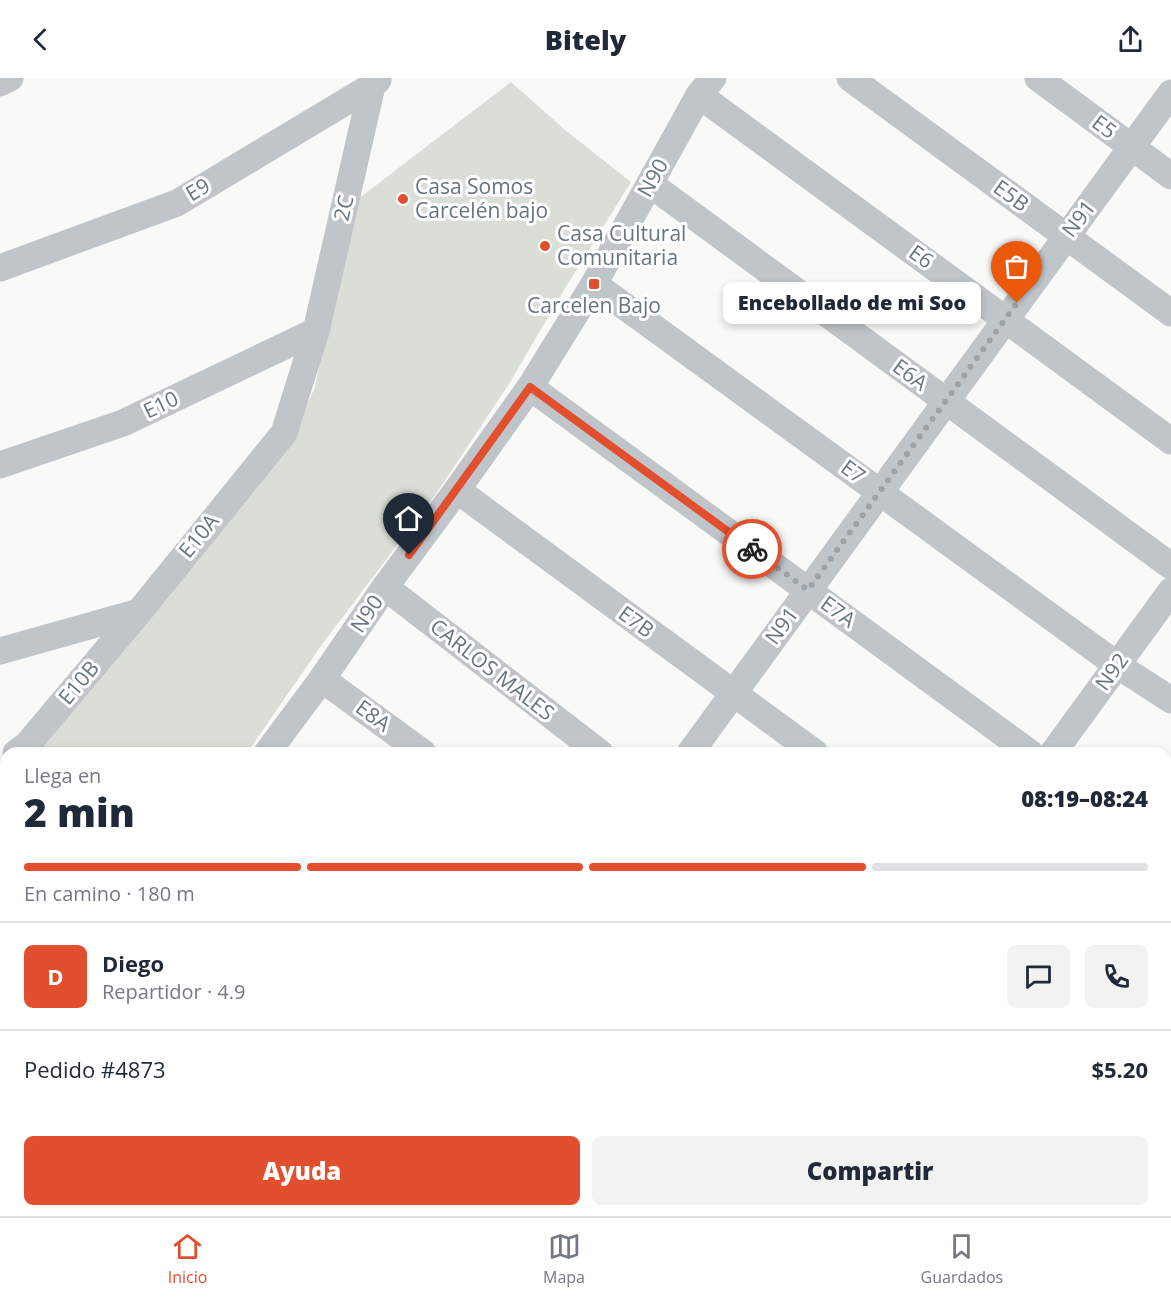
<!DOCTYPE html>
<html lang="es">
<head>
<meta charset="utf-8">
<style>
  body { margin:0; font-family:"Open Sans",sans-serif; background:#f2f2f3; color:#1f2937; height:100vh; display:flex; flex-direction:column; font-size:22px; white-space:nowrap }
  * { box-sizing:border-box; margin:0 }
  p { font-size:20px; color:#747a83 }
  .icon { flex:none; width:33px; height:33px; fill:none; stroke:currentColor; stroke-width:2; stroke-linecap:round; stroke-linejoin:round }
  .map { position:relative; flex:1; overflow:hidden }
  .details { position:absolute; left:0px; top:669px; width:1172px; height:470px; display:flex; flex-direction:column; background:#fff; border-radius:18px 18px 0 0; box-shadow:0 3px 9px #0003 }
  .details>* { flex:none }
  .pin { position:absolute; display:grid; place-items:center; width:51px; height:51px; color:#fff; margin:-62px -26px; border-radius:50% 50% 50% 0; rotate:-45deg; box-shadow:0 0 6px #0007 }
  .pin .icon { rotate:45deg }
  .courier { position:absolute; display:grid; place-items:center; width:60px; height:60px; margin:-30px; border:4px solid #e14f2f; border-radius:50%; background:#fff; color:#222; box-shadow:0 2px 8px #0007 }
  .bubble { position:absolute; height:42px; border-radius:9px; background:#fff; box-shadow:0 3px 9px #0003; font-size:20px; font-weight:800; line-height:42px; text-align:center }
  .headline em { font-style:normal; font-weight:800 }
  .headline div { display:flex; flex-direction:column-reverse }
  .headline { display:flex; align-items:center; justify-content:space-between; height:102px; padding:0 24px }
  h1 { font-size:39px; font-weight:800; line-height:45px }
  .bar { display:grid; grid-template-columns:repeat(4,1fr); gap:9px 6px; align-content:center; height:72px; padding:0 24px }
  .bar i { height:8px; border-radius:4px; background:#e0e1e3 }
  .bar .on { background:#e14f2f }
  .bar p { grid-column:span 4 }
  .line { display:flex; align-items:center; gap:15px; padding:0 24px; border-top:2px solid #e0e1e3 }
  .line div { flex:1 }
  .round { display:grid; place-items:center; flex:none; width:63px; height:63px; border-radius:9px; background:#f2f2f3 }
  .button { display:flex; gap:12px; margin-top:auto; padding:12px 24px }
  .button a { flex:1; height:69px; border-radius:9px; background:#e14f2f; color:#fff; font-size:24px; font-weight:800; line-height:69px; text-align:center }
  .button a+a { background:#f2f2f3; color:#1f2937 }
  header { display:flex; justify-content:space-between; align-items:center; height:78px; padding:0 24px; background:#fff; font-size:27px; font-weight:800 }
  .menu { display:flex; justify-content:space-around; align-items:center; height:84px; border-top:2px solid #e0e1e3; background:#fff; font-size:16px; color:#747a83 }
  .menu a { display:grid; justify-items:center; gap:3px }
  .menu .on { color:#e14f2f }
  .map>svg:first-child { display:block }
  .green { fill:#d9ded6 }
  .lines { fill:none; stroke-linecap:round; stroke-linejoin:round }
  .minor { stroke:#c0c5c9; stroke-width:27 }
  .done { stroke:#98a4aa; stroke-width:6; stroke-dasharray:0 10.8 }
  .route { stroke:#e14f2f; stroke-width:8 }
  .poi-dot { fill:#e14f2f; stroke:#fff; stroke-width:2 }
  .labels { text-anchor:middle; stroke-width:6; stroke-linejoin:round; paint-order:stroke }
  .street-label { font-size:21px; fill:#647681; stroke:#fff }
  .poi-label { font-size:21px; fill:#647681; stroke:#fff; text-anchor:start }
</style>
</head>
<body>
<header><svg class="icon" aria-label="back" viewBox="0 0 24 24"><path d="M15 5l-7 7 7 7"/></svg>Bitely<svg class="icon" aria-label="share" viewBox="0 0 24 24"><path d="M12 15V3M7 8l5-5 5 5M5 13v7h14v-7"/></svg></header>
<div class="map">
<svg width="1171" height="1138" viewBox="0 0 1171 1138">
  <rect width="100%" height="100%" fill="#f9f9f7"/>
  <!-- green -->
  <g class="green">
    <polygon points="511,4 565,52 631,104 564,212 509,306 436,416 323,565 247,675 34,675 289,367 315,309 332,224 358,121"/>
    <polygon points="6,698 6,889 0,882 0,701"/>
  </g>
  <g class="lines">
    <!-- minor -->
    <g class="minor">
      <polyline points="850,0 1171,235"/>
      <polyline points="1038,0 1171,98"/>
      <polyline points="0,5 10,0"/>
      <polyline points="699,17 1171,363"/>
      <polyline points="650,106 1171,488"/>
      <polyline points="0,190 177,125 372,8 378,2"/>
      <polyline points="594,206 1117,587 1171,622"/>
      <polyline points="530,309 1030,675"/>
      <polyline points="0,387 123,345 316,253"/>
      <polyline points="457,412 815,675"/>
      <polyline points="385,509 600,675"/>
      <polyline points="0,573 139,534 284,355 316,253 372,8"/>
      <polyline points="322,601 423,675"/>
      <polyline points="16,675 27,667 139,534"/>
      <polyline points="267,675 322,601 385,509 457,412 530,309 594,206 699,17 713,0"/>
      <polyline points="690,675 1171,15"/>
      <polyline points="1053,675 1171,513"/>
      <polyline points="1166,726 1171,718"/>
      <polyline points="1166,924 1171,916"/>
      <polyline points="0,951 6,944"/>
      <polyline points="0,1030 6,1034"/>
      <polyline points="1166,1075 1171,1078"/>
      <polyline points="140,1132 147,1138"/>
      <polyline points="322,1132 329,1138"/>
      <polyline points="495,1132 503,1138"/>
      <polyline points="688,1132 695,1138"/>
      <polyline points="30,1138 34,1132"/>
      <polyline points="353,1138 358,1132"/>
      <polyline points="715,1138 719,1132"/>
      <polyline points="870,1138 874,1132"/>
      <polyline points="998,1138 1002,1132"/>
      <polyline points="1119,1138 1123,1132"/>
      <polyline points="1168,1138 1171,1133"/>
    </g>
  </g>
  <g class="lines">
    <!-- done -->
    <polyline class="done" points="752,471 808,512 1017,225"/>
    <!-- route -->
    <polyline class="route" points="409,477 530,309 752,471"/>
  </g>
  <!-- markers -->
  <g class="poi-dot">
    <circle cx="403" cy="121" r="6"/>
    <circle cx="545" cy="168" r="6"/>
    <rect x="588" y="200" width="12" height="12" rx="3"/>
  </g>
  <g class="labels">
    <!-- street labels -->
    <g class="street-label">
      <text transform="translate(1104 49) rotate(37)" y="7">E5</text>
      <text transform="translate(653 100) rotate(-61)" y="7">N90</text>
      <text transform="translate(198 112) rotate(-31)" y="7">E9</text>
      <text transform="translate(1011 118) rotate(36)" y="7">E5B</text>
      <text transform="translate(344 130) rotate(-77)" y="7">2C</text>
      <text transform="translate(1079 141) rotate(-53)" y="7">N91</text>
      <text transform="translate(921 179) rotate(36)" y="7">E6</text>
      <text transform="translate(910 297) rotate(36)" y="7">E6A</text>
      <text transform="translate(161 327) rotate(-26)" y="7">E10</text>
      <text transform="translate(853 394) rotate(36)" y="7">E7</text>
      <text transform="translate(199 458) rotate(-51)" y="7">E10A</text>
      <text transform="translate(838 534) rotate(36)" y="7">E7A</text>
      <text transform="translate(367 536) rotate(-56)" y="7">N90</text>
      <text transform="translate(636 544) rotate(36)" y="7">E7B</text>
      <text transform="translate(782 548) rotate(-54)" y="7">N91</text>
      <text transform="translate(492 592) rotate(38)" y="7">CARLOS MALES</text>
      <text transform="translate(1112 594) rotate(-54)" y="7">N92</text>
      <text transform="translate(79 605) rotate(-50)" y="7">E10B</text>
      <text transform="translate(373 638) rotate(36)" y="7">E8A</text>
    </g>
    <!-- poi labels -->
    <g class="poi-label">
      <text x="415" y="116">Casa Somos<tspan x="415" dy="24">Carcelén bajo</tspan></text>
      <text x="557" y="163">Casa Cultural<tspan x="557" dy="24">Comunitaria</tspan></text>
      <text x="594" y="235" text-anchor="middle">Carcelen Bajo</text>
    </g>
  </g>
</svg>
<div class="pin" style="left:1017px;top:225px;background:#ea580c"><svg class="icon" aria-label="bag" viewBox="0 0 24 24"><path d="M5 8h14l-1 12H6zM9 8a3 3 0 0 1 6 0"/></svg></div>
<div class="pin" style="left:409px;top:477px;background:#1f2937"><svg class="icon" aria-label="home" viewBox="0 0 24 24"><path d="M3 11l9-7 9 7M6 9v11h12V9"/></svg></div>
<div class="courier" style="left:752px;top:471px"><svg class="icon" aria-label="bike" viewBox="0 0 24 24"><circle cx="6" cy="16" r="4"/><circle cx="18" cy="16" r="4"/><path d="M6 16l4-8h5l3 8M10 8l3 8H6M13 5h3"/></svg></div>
<div class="bubble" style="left:723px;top:204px;width:258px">Encebollado de mi Soo</div>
<section class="details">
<div class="headline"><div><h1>2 min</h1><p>Llega en</p></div><em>08:19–08:24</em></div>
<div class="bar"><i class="on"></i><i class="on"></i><i class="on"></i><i></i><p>En camino · 180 m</p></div>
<div class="line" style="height:108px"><b class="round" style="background:#e14f2f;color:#fff">D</b><div><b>Diego</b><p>Repartidor · 4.9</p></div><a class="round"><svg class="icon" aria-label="chat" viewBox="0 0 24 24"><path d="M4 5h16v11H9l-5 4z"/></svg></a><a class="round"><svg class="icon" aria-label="phone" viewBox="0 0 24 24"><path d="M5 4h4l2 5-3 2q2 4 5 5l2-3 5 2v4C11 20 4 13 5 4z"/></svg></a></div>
<div class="line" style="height:78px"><div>Pedido #4873</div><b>$5.20</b></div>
<div class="button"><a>Ayuda</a><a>Compartir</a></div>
</section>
</div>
<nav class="menu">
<a class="on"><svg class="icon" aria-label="home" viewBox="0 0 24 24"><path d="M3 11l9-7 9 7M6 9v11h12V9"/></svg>Inicio</a>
<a><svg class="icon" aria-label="map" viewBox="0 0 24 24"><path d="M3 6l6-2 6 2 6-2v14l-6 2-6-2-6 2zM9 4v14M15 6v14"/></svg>Mapa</a>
<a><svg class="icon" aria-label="saved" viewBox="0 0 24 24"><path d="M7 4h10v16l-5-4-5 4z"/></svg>Guardados</a>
</nav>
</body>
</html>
